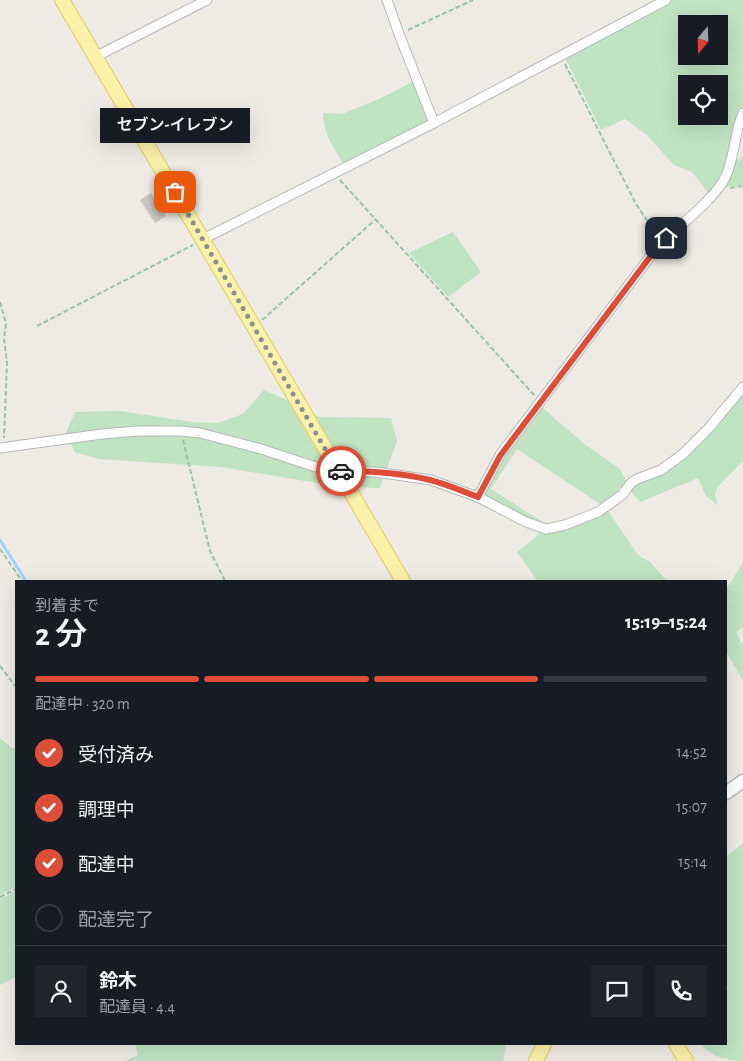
<!DOCTYPE html>
<html lang="ja">
<head>
<meta charset="utf-8">
<style>
  body { margin:0; font-family:"Alegreya Sans","Noto Sans JP",sans-serif; background:#20242c; color:#f1f3f6; height:100vh; display:flex; flex-direction:column; font-size:19px; white-space:nowrap }
  * { box-sizing:border-box; margin:0 }
  p { font-size:16px; color:#9ea1a6 }
  .icon { flex:none; width:28px; height:28px; fill:none; stroke:currentColor; stroke-width:2; stroke-linecap:round; stroke-linejoin:round }
  .map { position:relative; flex:1; overflow:hidden }
  .panel { position:absolute; left:15px; top:580px; width:712px; height:465px; display:flex; flex-direction:column; background:#171b24; border-radius:0px; box-shadow:0 5px 20px #0002 }
  .panel>* { flex:none }
  .needle { width:32px; rotate:199deg }
  .controls { position:absolute; left:678px; top:15px; display:grid; gap:10px }
  .controls a { display:grid; place-items:center; width:50px; height:50px; border-radius:0px; background:#171b24; box-shadow:0 5px 20px #0002; font-size:25px }
  .pin { position:absolute; display:grid; place-items:center; width:42px; height:42px; color:#fff; margin:-21px; border-radius:10px; box-shadow:0 2px 8px #0006 }
  .courier { position:absolute; display:grid; place-items:center; width:50px; height:50px; margin:-25px; border:4px solid #de4d38; border-radius:50%; background:#fff; color:#222; box-shadow:0 1px 6px #0007 }
  .bubble { position:absolute; height:35px; border-radius:0px; background:#171b24; box-shadow:0 5px 20px #0002; font-size:16px; font-weight:600; line-height:35px; text-align:center }
  .head em { font-style:normal; font-weight:600 }
  .head div { display:flex; flex-direction:column-reverse }
  .head { display:flex; align-items:center; justify-content:space-between; height:85px; padding:0 20px }
  h1 { font-size:32px; font-weight:600; line-height:38px }
  .bar { display:grid; grid-template-columns:repeat(4,1fr); gap:8px 5px; align-content:center; height:60px; padding:0 20px }
  .bar i { height:6px; border-radius:4px; background:#363941 }
  .bar .current { background:#de4d38 }
  .bar p { grid-column:span 4 }
  .line { display:flex; align-items:center; gap:12px; padding:0 20px; border-top:1px solid #363941 }
  .line div { flex:1 }
  .round { display:grid; place-items:center; flex:none; width:52px; height:52px; border-radius:0px; background:#20242c }
  ol { padding:0 20px; list-style:none }
  li { display:flex; align-items:center; gap:15px; height:55px }
  li p { margin-inline-start:auto }
  li .icon { padding:5px; border-radius:50%; background:#de4d38; color:#fff; stroke-width:4 }
  li:last-child { color:#9ea1a6 }
  li i { width:28px; height:28px; border:2px solid #363941; border-radius:50% }
  .map>svg:first-child { display:block }
  .green { fill:#c0e3c2; fill-rule:evenodd }
  .lines { fill:none; stroke-linecap:round; stroke-linejoin:round }
  .stream { stroke:#a6d1f9; stroke-width:3 }
  .building { fill:#c8c6c0 }
  .street-casing { stroke:#b5b8bc; stroke-width:11 }
  .secondary-casing { stroke:#b6b9be; stroke-width:15 }
  .primary-casing { stroke:#e8c960; stroke-width:16 }
  .path { stroke:#9ac3a8; stroke-width:2; stroke-dasharray:5 2.5; stroke-linecap:butt }
  .street { stroke:#fff; stroke-width:9 }
  .secondary { stroke:#fff; stroke-width:12 }
  .primary { stroke:#faf1ab; stroke-width:14 }
  .done { stroke:#8e8f8f; stroke-width:5; stroke-dasharray:0 9 }
  .route { stroke:#de4d38; stroke-width:6 }
</style>
</head>
<body>
<div class="map">
<svg width="743" height="1061" viewBox="0 0 743 1061">
  <rect width="100%" height="100%" fill="#edebe3"/>
  <!-- green -->
  <g class="green">
    <path d="M674,0H743V106L726,170L710,195L692,172L674,165L647,135L625,119L601,130L566,59L567,57ZM686,24H719V56H686ZM686,84H719V116H686Z"/>
    <path d="M414,81L429,123L345,166C334,149 323,133 323,113L342,114L381,98Z"/>
    <polygon points="743,157 743,185 725,187 733,162"/>
    <polygon points="453,232 481,272 448,297 409,253"/>
    <polygon points="264,390 303,407 318,417 391,418 397,441 380,488 342,487 221,467 99,459 75,452 66,433 75,412 120,411 192,422 218,423 243,414"/>
    <polygon points="743,390 743,461 717,488 715,494 717,505 706,496 698,478 640,502 631,492 633,484 655,475"/>
    <polygon points="542,407 583,443 620,469 626,481 625,489 603,506 517,449 491,489 549,526 544,526 482,496 501,458"/>
    <polygon points="606,508 638,555 650,562 667,581 538,581 517,552 534,539 541,530"/>
    <polygon points="743,562 743,627 736,632 743,646 743,680 726,652 726,587 730,584"/>
    <polygon points="0,738 12,748 16,749 16,887 0,895"/>
    <path d="M743,843V1061C729,1061 709,1056 701,1044H726V992L728,989L726,975V857Z"/>
    <polygon points="16,891 16,977 0,985 0,899"/>
    <polygon points="135,1044 506,1044 503,1061 124,1061 138,1055"/>
  </g>
  <g class="lines">
    <!-- stream -->
    <polyline class="stream" points="0,540 26,581"/>
  </g>
  <!-- building -->
  <polygon class="building" points="151,193 166,216 155,223 140,200"/>
  <g class="lines">
    <defs>
      <g id="street">
        <polyline points="387,0 399,34 434,123"/>
        <polyline points="95,57 207,0"/>
        <polyline points="203,239 434,123 666,0"/>
        <polyline points="0,448 102,434 138,431 181,431 200,433 261,449 319,468 338,471 376,472 431,480 478,497 526,522 546,529 565,525 598,512 622,495 631,483 637,479 661,470 683,454 708,429 743,387"/>
        <path d="M478,497L500,455L659,245C678,227 716,198 726,176C735,156 734,133 743,113"/>
      </g>
      <polyline id="secondary" points="726,793 743,781"/>
      <g id="primary">
        <polyline points="62,0 403,581"/>
        <polyline points="676,1044 686,1061"/>
        <polyline points="536,1061 544,1044"/>
      </g>
    </defs>
    <!-- street casing -->
    <use href="#street" class="street-casing"/>
    <!-- secondary casing -->
    <use href="#secondary" class="secondary-casing"/>
    <!-- primary casing -->
    <use href="#primary" class="primary-casing"/>
    <!-- path -->
    <g class="path">
      <polyline points="408,30 473,0"/>
      <polyline points="565,64 636,204 656,234"/>
      <polyline points="340,180 534,395"/>
      <polyline points="730,188 743,186"/>
      <polyline points="0,302 6,323 4,339 7,363 4,438"/>
      <polyline points="262,320 376,219"/>
      <polyline points="37,326 193,245"/>
      <polyline points="183,440 210,551 225,581"/>
      <polyline points="0,549 22,581"/>
      <polyline points="0,666 16,687"/>
      <polyline points="0,897 16,889"/>
    </g>
    <!-- street -->
    <use href="#street" class="street"/>
    <!-- secondary -->
    <use href="#secondary" class="secondary"/>
    <!-- primary -->
    <use href="#primary" class="primary"/>
  </g>
  <g class="lines">
    <!-- done -->
    <polyline class="done" points="175,192 338,471 341,471"/>
    <!-- route -->
    <path class="route" d="M341,471C371,471 402,473 430,480C446,484 462,491 478,497L500,456L659,245L666,238"/>
  </g>
</svg>
<div class="controls">
<a><svg class="needle" viewBox="-14 -14 28 28"><path d="M0-13l5 13h-10z" fill="#e53935"/><path d="M0 13l5-13h-10z" fill="#9ea1a6"/></svg></a>
<a><svg class="icon" aria-label="locate" viewBox="0 0 24 24"><circle cx="12" cy="12" r="6"/><path d="M12 2v4M12 18v4M2 12h4M18 12h4"/></svg></a>
</div>
<div class="pin" style="left:175px;top:192px;background:#ea580c"><svg class="icon" aria-label="bag" viewBox="0 0 24 24"><path d="M5 8h14l-1 12H6zM9 8a3 3 0 0 1 6 0"/></svg></div>
<div class="pin" style="left:666px;top:238px;background:#1f2937"><svg class="icon" aria-label="home" viewBox="0 0 24 24"><path d="M3 11l9-7 9 7M6 9v11h12V9"/></svg></div>
<div class="courier" style="left:341px;top:471px"><svg class="icon" aria-label="car" viewBox="0 0 24 24"><path d="M5 17H2v-5l4-1 3-4h7l3 4 3 1v5h-3M9 17h6M6 11h13"/><circle cx="7" cy="17" r="2"/><circle cx="17" cy="17" r="2"/></svg></div>
<div class="bubble" style="left:100px;top:108px;width:150px">セブン-イレブン</div>
<section class="panel">
<div class="head"><div><h1>2 分</h1><p>到着まで</p></div><em>15:19–15:24</em></div>
<div class="bar"><i class="current"></i><i class="current"></i><i class="current"></i><i></i><p>配達中 · 320 m</p></div>
<ol>
<li><svg class="icon" aria-label="check" viewBox="0 0 24 24"><path d="M5 12l5 5 9-10"/></svg>受付済み<p>14:52</p></li>
<li><svg class="icon" aria-label="check" viewBox="0 0 24 24"><path d="M5 12l5 5 9-10"/></svg>調理中<p>15:07</p></li>
<li><svg class="icon" aria-label="check" viewBox="0 0 24 24"><path d="M5 12l5 5 9-10"/></svg>配達中<p>15:14</p></li>
<li><i></i>配達完了</li>
</ol>
<div class="line" style="height:90px"><a class="round"><svg class="icon" aria-label="person" viewBox="0 0 24 24"><circle cx="12" cy="8" r="4"/><path d="M4 21q1-7 8-7t8 7"/></svg></a><div><b>鈴木</b><p>配達員 · 4.4</p></div><a class="round"><svg class="icon" aria-label="chat" viewBox="0 0 24 24"><path d="M4 5h16v11H9l-5 4z"/></svg></a><a class="round"><svg class="icon" aria-label="phone" viewBox="0 0 24 24"><path d="M5 4h4l2 5-3 2q2 4 5 5l2-3 5 2v4C11 20 4 13 5 4z"/></svg></a></div>
</section>
</div>
</body>
</html>
